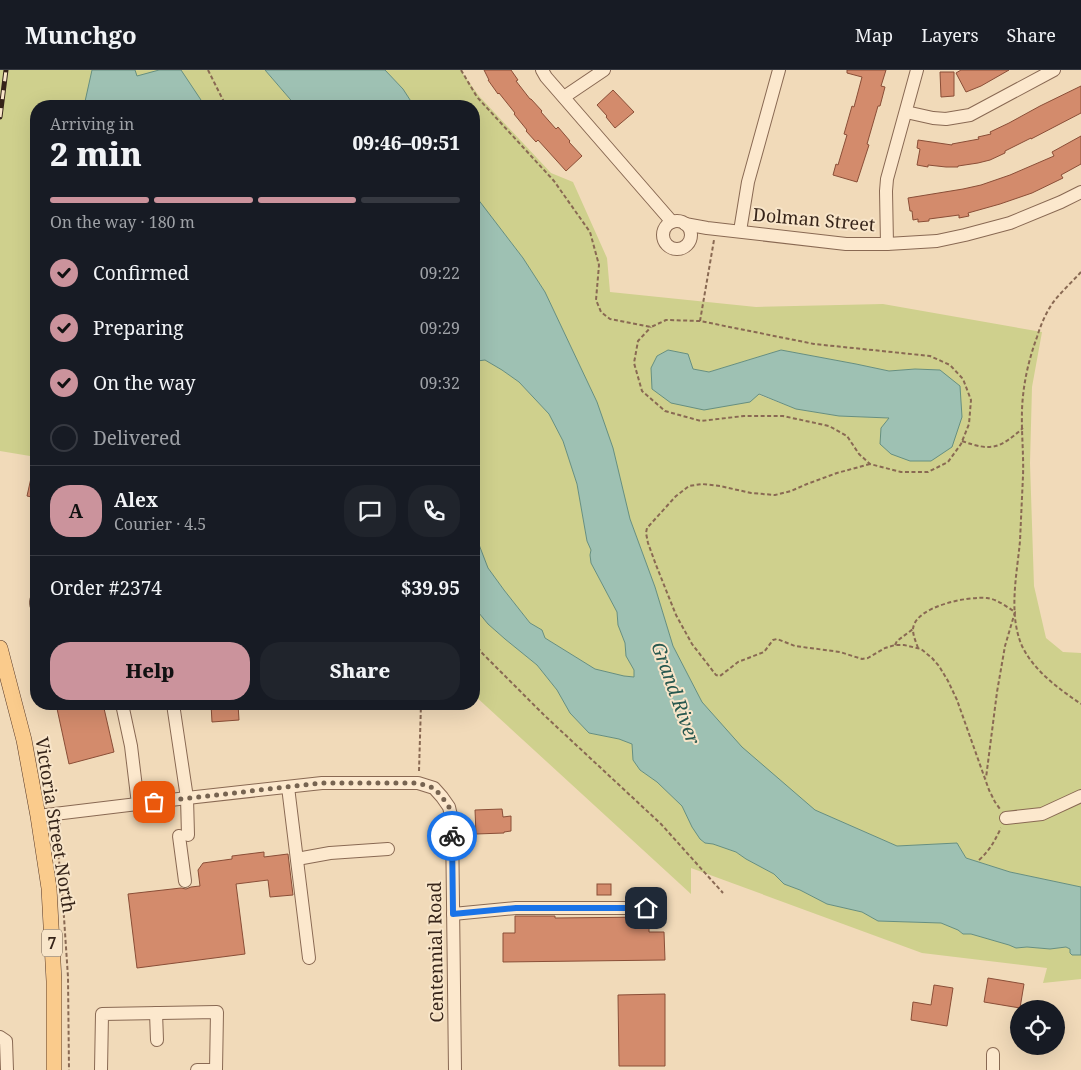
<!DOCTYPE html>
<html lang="en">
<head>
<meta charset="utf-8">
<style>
  body { margin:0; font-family:"Noto Serif",serif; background:#20242c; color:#f1f3f6; height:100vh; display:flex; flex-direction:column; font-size:19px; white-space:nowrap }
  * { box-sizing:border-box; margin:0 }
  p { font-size:16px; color:#9ea1a6 }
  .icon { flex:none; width:28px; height:28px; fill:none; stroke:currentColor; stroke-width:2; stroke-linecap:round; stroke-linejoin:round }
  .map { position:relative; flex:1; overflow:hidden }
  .side { position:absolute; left:30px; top:30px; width:450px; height:610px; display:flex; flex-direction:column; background:#171b24; border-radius:20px; box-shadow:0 5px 20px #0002 }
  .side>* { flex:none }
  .buttons { position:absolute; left:1010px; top:930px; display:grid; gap:10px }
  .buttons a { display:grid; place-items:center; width:55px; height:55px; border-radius:50%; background:#171b24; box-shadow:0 5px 20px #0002; font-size:25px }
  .pin { position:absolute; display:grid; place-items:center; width:42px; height:42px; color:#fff; margin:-21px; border-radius:10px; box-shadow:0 2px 8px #0006 }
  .courier { position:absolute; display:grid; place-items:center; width:50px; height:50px; margin:-25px; border:4px solid #1a73e8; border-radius:50%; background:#fff; color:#222; box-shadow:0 1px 6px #0007 }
  .summary em { font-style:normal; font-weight:800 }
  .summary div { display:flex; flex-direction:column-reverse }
  .summary { display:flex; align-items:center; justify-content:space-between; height:85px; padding:0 20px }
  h1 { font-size:32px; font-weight:800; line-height:38px }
  .bar { display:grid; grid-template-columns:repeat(4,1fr); gap:8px 5px; align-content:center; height:60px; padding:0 20px }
  .bar i { height:6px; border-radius:4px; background:#363941 }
  .bar .current { background:#cb939c }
  .bar p { grid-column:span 4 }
  .line { display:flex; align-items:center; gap:12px; padding:0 20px; border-top:1px solid #363941 }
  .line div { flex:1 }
  .round { display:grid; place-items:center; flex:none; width:52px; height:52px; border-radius:20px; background:#20242c }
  ol { padding:0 20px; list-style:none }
  li { display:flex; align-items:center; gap:15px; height:55px }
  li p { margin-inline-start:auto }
  li .icon { padding:5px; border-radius:50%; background:#cb939c; color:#111; stroke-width:4 }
  li:last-child { color:#9ea1a6 }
  li i { width:28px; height:28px; border:2px solid #363941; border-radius:50% }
  .cta { display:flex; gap:10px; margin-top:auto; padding:10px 20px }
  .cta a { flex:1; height:58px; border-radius:20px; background:#cb939c; color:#111; font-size:20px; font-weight:800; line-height:58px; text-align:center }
  .cta a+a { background:#20242c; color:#f1f3f6 }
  header { display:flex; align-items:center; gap:30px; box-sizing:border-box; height:70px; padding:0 25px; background:#171b24; border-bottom:1px solid #363941 }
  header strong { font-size:24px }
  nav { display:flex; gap:28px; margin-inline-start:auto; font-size:18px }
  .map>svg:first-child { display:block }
  .green { fill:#cfd08d; fill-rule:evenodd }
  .water { fill:#9ec1b3; stroke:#668f80 }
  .building { fill:#d38b6c; stroke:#8a4e37 }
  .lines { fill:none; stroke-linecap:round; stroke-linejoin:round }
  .minor-casing { stroke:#896953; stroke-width:14 }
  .major-casing { stroke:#563828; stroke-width:16 }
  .path { stroke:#896953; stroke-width:2; stroke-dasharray:4 2.5; stroke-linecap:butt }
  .minor { stroke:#fce8cd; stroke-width:12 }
  .major { stroke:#facb8c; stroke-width:15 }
  .rail-casing { stroke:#362419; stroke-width:5 }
  .rail { stroke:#f8e5c9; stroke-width:3; stroke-dasharray:9; stroke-linecap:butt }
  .done { stroke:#776451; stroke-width:5; stroke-dasharray:0 9 }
  .route { stroke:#1a73e8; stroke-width:6 }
  .labels { text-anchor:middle; stroke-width:4; stroke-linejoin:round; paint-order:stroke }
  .shield { fill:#f8e5c9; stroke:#705e4e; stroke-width:1 }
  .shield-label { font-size:16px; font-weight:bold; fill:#362419 }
  .street-label { font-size:18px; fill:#362419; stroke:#f8e5c9 }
  .water-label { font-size:19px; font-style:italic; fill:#27584f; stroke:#f8e5c9 }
</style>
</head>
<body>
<header>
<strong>Munchgo</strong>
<nav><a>Map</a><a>Layers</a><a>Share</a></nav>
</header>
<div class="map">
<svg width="1081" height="1000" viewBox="0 0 1081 1000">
  <rect width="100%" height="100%" fill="#f1dab9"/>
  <!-- green -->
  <g class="green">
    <polygon points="0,0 265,0 296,36 36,36 36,387 0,381"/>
    <path d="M385,0H460L479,26L551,103L573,112L607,188L610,222L756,237L883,234L1042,262L1032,317L1030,393L1034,516L1046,568L1063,582L1081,583V817L1010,802L966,788L957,773L897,776L815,740L766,706L702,632L673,576L655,517L630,449L597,332L545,222L523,188L474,124V36H414L403,19ZM668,280L687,284L693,299L709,302L781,280L856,294L889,301L915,299L940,300L890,348L839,346L796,339L657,286Z"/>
    <polygon points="485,290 502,300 519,312 549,344 563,371 577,414 587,471 591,480 590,485 591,493 617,542 618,555 625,573 626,586 634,600 634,607 624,606 595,599 545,568 542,561 530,553 504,520 488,498 478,472 474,451 474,296 477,291"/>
    <polygon points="474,537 488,554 505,569 537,595 557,620 570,643 589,663 619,669 632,674 632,682 640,700 657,712 682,736 692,757 700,769 705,773 713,774 736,782 746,789 774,804 784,814 800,820 827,834 862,842 878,851 941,853 958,860 963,864 971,864 1009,875 1016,878 1027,877 1050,879 1066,877 1070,879 1072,885 1081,885 1081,909 1043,913 1047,898 922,883 691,798 691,824 474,625"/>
  </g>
  <!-- water -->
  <g class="water">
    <polygon points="92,0 135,0 137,6 159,0 181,0 205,36 84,36"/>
    <polygon points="265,0 385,0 403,19 414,36 296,36"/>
    <polygon points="474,124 523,188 545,222 597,332 613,378 630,449 655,517 673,576 702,632 742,677 815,740 897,776 957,773 966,788 1010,802 1081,817 1081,885 1072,885 1070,883 1070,879 1066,877 1050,879 1027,877 1016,878 1009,875 971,864 963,864 958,860 941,853 878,851 862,842 827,834 800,820 784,814 774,804 746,789 736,782 713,774 705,773 700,769 692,757 682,736 657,712 640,700 633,690 632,674 619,669 589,663 570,643 557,620 537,595 505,569 488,554 474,537 474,451 478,472 488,498 504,520 530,553 542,560 545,568 595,599 624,606 634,607 634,600 626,586 625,573 618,555 617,542 591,493 590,485 591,480 587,471 577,414 563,371 549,344 519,312 502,300 485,290 477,291 474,296"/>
    <polygon points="668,280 688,284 693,299 709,302 781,280 856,294 889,301 915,299 940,300 960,316 962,347 952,377 931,391 910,391 891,384 880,374 881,358 889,348 839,346 796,339 759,324 750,332 704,340 671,333 652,319 651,298 657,286"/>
  </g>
  <!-- building -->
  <g class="building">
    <polygon points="484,0 511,0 518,10 516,11 530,29 531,29 542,41 541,42 556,59 558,57 570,71 569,72 582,86 566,101 538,70 536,72 526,61 527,60 514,44 515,43 499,23 498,24 488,10 489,10"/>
    <polygon points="847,0 886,0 881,16 885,17 880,36 878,36 867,74 869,75 857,112 833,105 836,94 838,95 847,65 844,64 852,36 854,37 862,7 847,3"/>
    <polygon points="961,0 1009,0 981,16 966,22 956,3"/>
    <polygon points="940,2 954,2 954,26 941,27"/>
    <polygon points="1081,16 1081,43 1031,69 1031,68 1005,81 1005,83 990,90 978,93 958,96 958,97 946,97 928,95 928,97 917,95 920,79 917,78 918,70 952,75 952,74 979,69 978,67 991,64 990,62 1009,53 1040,36"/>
    <polygon points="613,20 634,42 615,58 606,47 607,46 597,35"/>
    <polygon points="1081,66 1081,94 1061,105 1063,108 1032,123 1000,134 968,143 969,146 959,148 959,145 929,149 929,151 918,152 918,149 913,150 912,141 910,141 908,128 963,119 981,115 1010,105 1054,86 1052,82"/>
    <polygon points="33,399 36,400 36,428 27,426"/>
    <polygon points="56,634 103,634 114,682 69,694"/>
    <polygon points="211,634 238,634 239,650 212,652"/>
    <polygon points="502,739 503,747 511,746 511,761 504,762 504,763 476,764 475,740"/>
    <polygon points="264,782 264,787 288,784 293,825 270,827 268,810 236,814 245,884 137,898 128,824 181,818 186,819 191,817 200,816 198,800 203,793 232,789 232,786"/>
    <rect x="597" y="814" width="14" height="11"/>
    <polygon points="515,846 555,846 555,848 649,847 649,862 664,862 665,890 503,892 503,863 515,863"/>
    <polygon points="988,908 1024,914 1020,938 984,932"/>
    <polygon points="934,915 953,918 947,956 911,950 913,932 931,935"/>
    <polygon points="665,924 665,996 619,996 618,925"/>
  </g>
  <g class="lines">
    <defs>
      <g id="minor">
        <polyline points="542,0 546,7 672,152"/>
        <polyline points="564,27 604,0"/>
        <polyline points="906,42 933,48 946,49 970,45 1054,0"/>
        <circle cx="677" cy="165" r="14"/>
        <polyline points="685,154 707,158 846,174 887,174 937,171 965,165 1010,153 1061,132 1081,122"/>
        <polyline points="740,161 748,112 779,0"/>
        <polyline points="887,174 886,121 887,109 917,0"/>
        <polyline points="36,531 36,534"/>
        <polyline points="122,634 131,676 138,734"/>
        <polyline points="173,634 187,728 188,765"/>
        <polyline points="288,717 309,888"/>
        <polyline points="38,746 187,728 322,713 418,713 434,718 442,727 449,737 452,750 455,1000"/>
        <polyline points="1006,748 1042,744 1081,726"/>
        <polyline points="179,766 185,811"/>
        <polyline points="297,789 330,783 388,779"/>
        <polyline points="453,844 516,838 645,838"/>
        <polyline points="156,943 157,970"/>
        <polyline points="0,967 6,971 7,1000"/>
        <polyline points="993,984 993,1000"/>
        <polyline points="101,1000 102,944 217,942 216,1000"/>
        <polyline points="197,1000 216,1000"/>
      </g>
      <polyline id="major" points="0,578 24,670 38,746 49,818 54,911 54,1000"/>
    </defs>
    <!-- minor casing -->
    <use href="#minor" class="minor-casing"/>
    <!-- major casing -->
    <use href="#major" class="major-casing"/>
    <!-- path -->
    <g class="path">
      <polyline points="208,0 226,36"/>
      <polyline points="461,0 477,27 554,111 590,162 599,195 596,230 601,242 610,249 651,257 666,250 700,251 814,274 930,286 950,295 963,309 971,330 969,354 961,374 948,392 928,402 901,402 870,394 859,384 847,366 829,356 783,346 744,346 701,351 665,341 642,321 634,293 638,271 651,257"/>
      <path d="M1081,202C1073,211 1063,220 1055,230C1047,240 1041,254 1037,267C1030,286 1025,306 1023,326C1020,353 1024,380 1023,406C1022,427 1021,449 1020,471C1017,504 1008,544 1022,576C1034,601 1059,619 1081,634"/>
      <polyline points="700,251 714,170"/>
      <path d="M962,371C992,382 1000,378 1023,358"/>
      <polyline points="870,394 837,403 807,414 791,421 775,425 751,423 720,416 702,414 689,416 676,426 647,458 646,463 648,473 656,495 676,545 692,574 716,605 720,606 738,592 764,582 773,570 777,569 795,576 840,582 862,589 868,588 885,578 895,575 904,575 921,579 932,588 939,596 948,611 957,630 989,720 995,732 1000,739"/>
      <polyline points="474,572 481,582 545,646 661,754 723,823"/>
      <polyline points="895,575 897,571 913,559"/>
      <path d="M918,578C916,572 913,566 913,559C915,536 969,526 987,528C997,529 1007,537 1015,542L1005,576L997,622L986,708"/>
      <polyline points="419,701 421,634"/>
      <polyline points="60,753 57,771 61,810"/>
      <path d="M979,790C990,780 994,772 1001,758"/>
      <polyline points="62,818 68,907 69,1000"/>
    </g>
    <!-- minor -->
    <use href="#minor" class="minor"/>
    <!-- major -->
    <use href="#major" class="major"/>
    <defs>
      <polyline id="rail" points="0,47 6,0"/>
    </defs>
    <!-- rail casing -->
    <use href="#rail" class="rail-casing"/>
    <!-- rail -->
    <use href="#rail" class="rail"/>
  </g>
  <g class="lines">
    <!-- done -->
    <polyline class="done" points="154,732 322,713 418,713 434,718 442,727 449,737 452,750 452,766"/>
    <!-- route -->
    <polyline class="route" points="452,766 453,844 516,838 646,838"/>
  </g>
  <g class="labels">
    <!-- shield labels -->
    <rect class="shield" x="42" y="859.5" width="20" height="27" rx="4"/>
    <g class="shield-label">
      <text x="52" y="879">7</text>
    </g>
    <!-- street labels -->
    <g class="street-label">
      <text transform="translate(814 150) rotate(5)" y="6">Dolman Street</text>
      <text transform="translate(55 755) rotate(81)" y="6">Victoria Street North</text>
      <text transform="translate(436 882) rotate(-91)" y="6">Centennial Road</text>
    </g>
    <!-- water labels -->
    <g class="water-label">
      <text transform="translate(676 623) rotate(70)" y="7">Grand River</text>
    </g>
  </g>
</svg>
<div class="buttons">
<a><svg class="icon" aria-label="locate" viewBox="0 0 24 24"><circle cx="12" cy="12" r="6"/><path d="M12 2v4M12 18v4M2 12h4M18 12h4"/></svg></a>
</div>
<div class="pin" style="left:154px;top:732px;background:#ea580c"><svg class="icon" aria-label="bag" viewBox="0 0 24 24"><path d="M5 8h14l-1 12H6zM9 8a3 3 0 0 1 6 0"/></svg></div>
<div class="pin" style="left:646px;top:838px;background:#1f2937"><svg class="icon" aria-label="home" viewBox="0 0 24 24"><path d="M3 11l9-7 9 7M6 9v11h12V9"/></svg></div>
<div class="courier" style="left:452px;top:766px"><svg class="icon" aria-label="bike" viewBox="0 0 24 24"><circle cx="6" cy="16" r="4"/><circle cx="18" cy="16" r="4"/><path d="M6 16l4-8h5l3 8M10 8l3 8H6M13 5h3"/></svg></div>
<section class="side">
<div class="summary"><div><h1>2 min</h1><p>Arriving in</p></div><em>09:46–09:51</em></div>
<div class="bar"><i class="current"></i><i class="current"></i><i class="current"></i><i></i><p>On the way · 180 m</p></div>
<ol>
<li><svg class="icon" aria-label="check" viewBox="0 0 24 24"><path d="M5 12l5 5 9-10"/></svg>Confirmed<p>09:22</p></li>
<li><svg class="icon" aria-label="check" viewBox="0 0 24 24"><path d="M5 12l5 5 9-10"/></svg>Preparing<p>09:29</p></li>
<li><svg class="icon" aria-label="check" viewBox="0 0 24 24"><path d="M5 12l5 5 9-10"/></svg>On the way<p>09:32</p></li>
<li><i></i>Delivered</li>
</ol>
<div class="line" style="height:90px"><b class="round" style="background:#cb939c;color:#111">A</b><div><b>Alex</b><p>Courier · 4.5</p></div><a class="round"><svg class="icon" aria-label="chat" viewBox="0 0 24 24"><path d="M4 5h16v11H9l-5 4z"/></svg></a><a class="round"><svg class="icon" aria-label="phone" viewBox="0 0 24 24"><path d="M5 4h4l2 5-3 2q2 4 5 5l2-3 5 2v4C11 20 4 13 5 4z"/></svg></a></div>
<div class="line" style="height:65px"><div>Order #2374</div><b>$39.95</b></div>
<div class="cta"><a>Help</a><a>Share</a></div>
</section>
</div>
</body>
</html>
